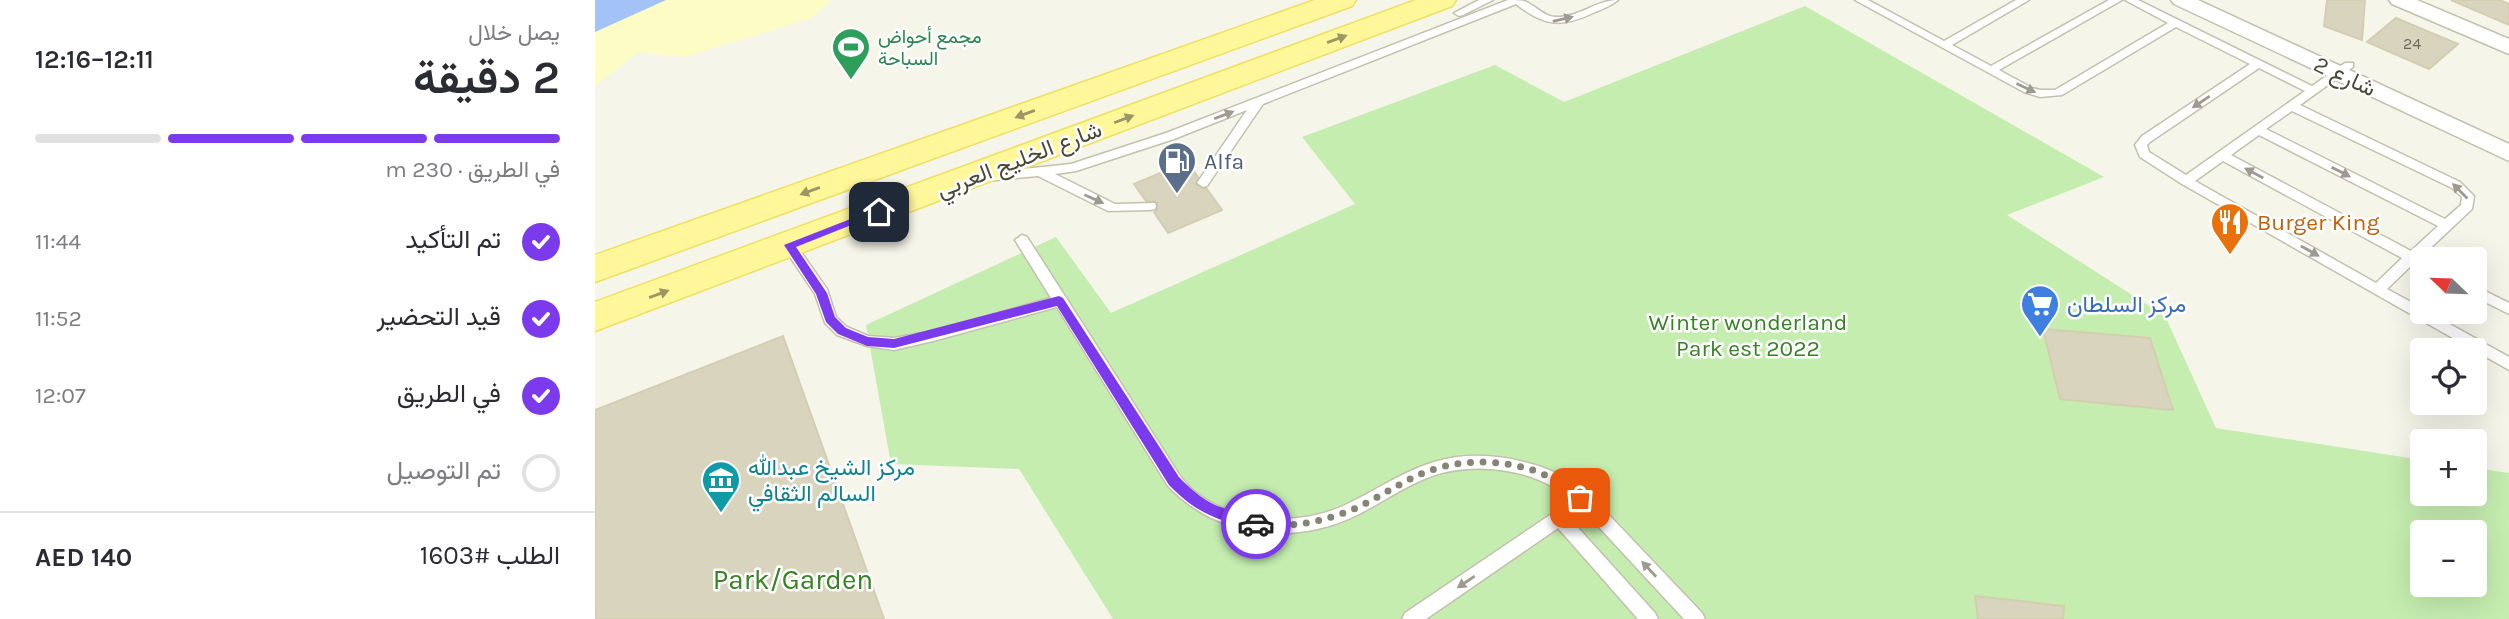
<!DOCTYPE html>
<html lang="ar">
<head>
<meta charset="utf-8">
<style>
  body { margin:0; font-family:Karla,Vazirmatn,sans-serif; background:#f2f2f3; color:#2b2b33; direction:rtl; height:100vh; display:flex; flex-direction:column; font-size:26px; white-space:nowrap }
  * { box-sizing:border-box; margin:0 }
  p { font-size:23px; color:#7c7c81 }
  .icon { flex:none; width:38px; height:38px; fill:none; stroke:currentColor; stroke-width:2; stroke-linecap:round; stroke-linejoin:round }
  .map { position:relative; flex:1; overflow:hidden; direction:ltr }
  .drawer { display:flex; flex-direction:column; background:#fff; width:595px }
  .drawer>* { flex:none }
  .needle { width:46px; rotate:293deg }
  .fabs { position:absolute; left:1815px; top:247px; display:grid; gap:14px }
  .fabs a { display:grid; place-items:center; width:77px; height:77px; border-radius:7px; background:#fff; box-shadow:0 7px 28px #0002; font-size:35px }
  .pin { position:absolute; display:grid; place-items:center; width:60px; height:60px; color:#fff; margin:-30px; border-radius:14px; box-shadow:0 4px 10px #0006 }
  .courier { position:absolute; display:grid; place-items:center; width:70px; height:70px; margin:-35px; border:5px solid #7c3aed; border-radius:50%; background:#fff; color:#222; box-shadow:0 2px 9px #0007 }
  .summary em { font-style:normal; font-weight:600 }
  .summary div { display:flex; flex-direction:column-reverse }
  .summary { display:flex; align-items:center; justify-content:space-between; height:119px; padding:0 35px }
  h1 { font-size:46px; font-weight:600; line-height:52px }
  .bar { display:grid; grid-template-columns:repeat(4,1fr); gap:10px 7px; align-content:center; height:84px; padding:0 35px }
  .bar i { height:9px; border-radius:5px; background:#e1e1e2 }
  .bar .active { background:#7c3aed }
  .bar p { grid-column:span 4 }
  .line { display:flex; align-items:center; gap:18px; padding:0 35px; border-top:2px solid #e1e1e2 }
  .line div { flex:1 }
  ol { padding:0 35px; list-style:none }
  li { display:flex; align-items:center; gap:21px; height:77px }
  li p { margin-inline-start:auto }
  li .icon { padding:7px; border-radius:50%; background:#7c3aed; color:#fff; stroke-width:4 }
  li:last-child { color:#7c7c81 }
  li i { width:38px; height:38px; border:4px solid #e1e1e2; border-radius:50% }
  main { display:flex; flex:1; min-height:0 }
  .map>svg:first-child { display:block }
  .green { fill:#c5edb0; fill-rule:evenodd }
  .sand { fill:#fcfcc4 }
  .water { fill:#a3c3f6 }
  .building { fill:#d9d4be; stroke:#d4ceb1; stroke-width:2 }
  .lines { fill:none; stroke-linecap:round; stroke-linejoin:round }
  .service-casing { stroke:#c3c0ac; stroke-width:3 }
  .minor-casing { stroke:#c3c0ac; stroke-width:3 }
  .primary-casing { stroke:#eee061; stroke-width:3 }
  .service { fill:#fff; fill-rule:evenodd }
  .minor { fill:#fff; fill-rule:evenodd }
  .primary { fill:#fff79a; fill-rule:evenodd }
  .oneway { fill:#9c9a91 }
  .oneway2 { fill:#9c9664 }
  .route { fill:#7c3aed }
  .done { stroke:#878476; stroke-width:7; stroke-dasharray:0 12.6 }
  .labels { text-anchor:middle; stroke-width:5; stroke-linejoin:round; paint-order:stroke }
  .far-number-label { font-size:16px; fill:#6e6a59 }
  .far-leisure-label { font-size:19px; fill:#27864d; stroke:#fff; text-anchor:start }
  .street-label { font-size:23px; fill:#4b4737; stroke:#fff }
  .service-label { font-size:23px; fill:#4e5e75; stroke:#fff; text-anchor:start }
  .food-label { font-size:23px; fill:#c56008; stroke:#fff; text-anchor:start }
  .shop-label { font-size:23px; fill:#366cbe; stroke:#fff; text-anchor:start }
  .park-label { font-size:23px; fill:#358324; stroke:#fff }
  .culture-label { font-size:23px; fill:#0d838f; stroke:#fff; text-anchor:start }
  .near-park-label { font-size:28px; fill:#358324; stroke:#fff }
</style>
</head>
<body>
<main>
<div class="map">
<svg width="1914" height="619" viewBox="0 0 1914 619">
  <rect width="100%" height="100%" fill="#f6f5ea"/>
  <!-- green -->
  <path class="green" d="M1210,6L1509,177L1412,215L1570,316L1621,428L1827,460V494H1880V468L1914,473V619H518L424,469L296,464L271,325L461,237L516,313L760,204L707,137L900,65L969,102ZM1827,532H1880V584H1827Z"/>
  <!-- sand -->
  <polygon class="sand" points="71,0 236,0 217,18 89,57 44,52 0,86 0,32"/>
  <!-- water -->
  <polygon class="water" points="0,0 71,0 0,32"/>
  <!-- building -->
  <g class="building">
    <polygon points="1732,0 1770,0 1767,40 1729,26"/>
    <polygon points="1856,0 1905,0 1914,4 1914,25"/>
    <polygon points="1801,18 1863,44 1834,69 1772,42"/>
    <polygon points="592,162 603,177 601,185 612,189 627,210 573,233 559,212 562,210 562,202 551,201 539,184"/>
    <polygon points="1448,329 1555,338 1578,410 1465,399"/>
    <polygon points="188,336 289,619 0,619 0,410"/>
    <polygon points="1380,596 1469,606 1468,619 1383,619"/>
  </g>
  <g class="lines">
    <defs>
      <g id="service">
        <polygon points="884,0 898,0 868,15 864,16 859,13"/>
        <path d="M913,0C918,0 925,0 929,1C942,6 949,18 964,17C986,16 1002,0 1023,0C1016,6 1007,9 998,13C966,28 949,26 921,4L668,104L612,186L608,187L602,183L652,110L579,139L481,171L460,174L520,204L560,203L561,206L560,209L555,210L513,211L443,176L390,181L384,177L390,173L476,164L571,133Z"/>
        <path d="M1260,0H1273L1349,41L1421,0H1434L1357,45L1396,66L1514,0H1527L1404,70L1437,88L1446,90H1460L1573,23L1530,0H1543L1717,86L1750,63H1758V67L1705,105L1865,182L1879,196L1877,209L1826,257L1831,259H1827V268L1818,264L1792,289L1827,308V312H1833L1914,357V370L1587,184L1545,157L1540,145L1547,136L1655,64L1581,27L1467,95L1445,97L1429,92ZM1664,68L1710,91L1591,175L1554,152L1552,145L1555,142ZM1697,111L1857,188L1867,197L1866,205L1850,219L1671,129ZM1664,135L1843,226L1816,251L1636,155ZM1628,161L1807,258L1781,283L1600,181Z"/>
        <path d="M427,235L432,237L585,476C591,483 596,490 604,495C643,523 704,526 748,506C779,492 806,472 839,462C872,452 907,455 940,465C966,473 985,484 997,509L1013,514L1107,613L1110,619H1089L1002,525L981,519L977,521L1060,613L1063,619H1043L963,528L831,619H807L810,613L958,513L978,506C967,489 949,481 930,475C901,467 869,466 840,475C812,484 787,503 760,516C697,546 621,537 573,486L462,307L338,341L299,350L272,346L242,335L230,323L220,294L187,245L189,242H199L232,289L241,317L252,327L273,336L299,338L338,331L456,298L420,240Z"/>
        <polygon points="1880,286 1914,303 1914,314 1880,297"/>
      </g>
      <g id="minor">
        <polygon points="1576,0 1603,0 1914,144 1914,161 1579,4"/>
        <polygon points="1794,0 1822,0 1914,39 1914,54 1797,4"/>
      </g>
      <g id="primary">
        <polygon points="720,0 761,0 757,6 0,282 0,255"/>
        <polygon points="821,0 861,0 857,6 0,331 0,302"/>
      </g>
    </defs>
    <!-- service casing -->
    <use href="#service" class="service-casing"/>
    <!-- minor casing -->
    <use href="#minor" class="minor-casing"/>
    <!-- primary casing -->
    <use href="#primary" class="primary-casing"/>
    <!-- service -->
    <use href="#service" class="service"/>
    <!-- minor -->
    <use href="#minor" class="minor"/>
    <!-- primary -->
    <use href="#primary" class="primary"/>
  </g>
  <!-- one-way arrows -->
  <defs><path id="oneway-solid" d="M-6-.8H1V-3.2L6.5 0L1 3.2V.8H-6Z" transform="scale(1.75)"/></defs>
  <g class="oneway">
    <use href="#oneway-solid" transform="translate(968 19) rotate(-13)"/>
    <use href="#oneway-solid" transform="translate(1431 88) rotate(25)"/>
    <use href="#oneway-solid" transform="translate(1606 102) rotate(146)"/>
    <use href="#oneway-solid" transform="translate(629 115) rotate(-21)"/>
    <use href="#oneway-solid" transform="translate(1746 172) rotate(27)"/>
    <use href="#oneway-solid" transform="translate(1659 173) rotate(-152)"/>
    <use href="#oneway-solid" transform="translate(1865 191) rotate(-135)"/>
    <use href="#oneway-solid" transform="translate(499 199) rotate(24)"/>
    <use href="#oneway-solid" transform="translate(1715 251) rotate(29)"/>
    <use href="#oneway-solid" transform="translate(1054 569) rotate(-133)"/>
    <use href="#oneway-solid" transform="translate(871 582) rotate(146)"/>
  </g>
  <g class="oneway2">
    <use href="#oneway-solid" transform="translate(742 39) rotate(-20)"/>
    <use href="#oneway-solid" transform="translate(430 114) rotate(160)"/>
    <use href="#oneway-solid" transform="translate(529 119) rotate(-21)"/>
    <use href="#oneway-solid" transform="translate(215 191) rotate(160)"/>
    <use href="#oneway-solid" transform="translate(64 294) rotate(-20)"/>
  </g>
  <!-- route -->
  <path class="route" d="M281,209L289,212L201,247L232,293L240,317L251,328L273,337L299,339L464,296L468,298L584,477C616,510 626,506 666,520V528L661,530C623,520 602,514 574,485L462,306L299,348L272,346L243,334L231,322L221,294L189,245Z"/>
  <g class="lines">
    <!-- done -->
    <path class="done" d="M661,524C690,527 718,524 746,514C775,504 800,485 828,473C879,453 945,460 985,498"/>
  </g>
  <!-- icons -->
  <defs>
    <symbol id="stadium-pin" viewBox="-11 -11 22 30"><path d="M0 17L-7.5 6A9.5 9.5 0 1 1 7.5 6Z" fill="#2e9e5b" stroke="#fff"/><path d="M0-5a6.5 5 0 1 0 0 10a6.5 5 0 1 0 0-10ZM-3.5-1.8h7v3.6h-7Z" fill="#fff"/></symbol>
    <symbol id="fuel-pin" viewBox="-11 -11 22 30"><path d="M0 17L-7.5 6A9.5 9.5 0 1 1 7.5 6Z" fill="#5c6f8a" stroke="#fff"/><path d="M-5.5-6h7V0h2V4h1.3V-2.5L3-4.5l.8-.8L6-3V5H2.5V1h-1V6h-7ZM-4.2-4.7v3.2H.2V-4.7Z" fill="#fff"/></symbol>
    <symbol id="restaurant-pin" viewBox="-11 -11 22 30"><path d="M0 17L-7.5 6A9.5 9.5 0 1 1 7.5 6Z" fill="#e8710a" stroke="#fff"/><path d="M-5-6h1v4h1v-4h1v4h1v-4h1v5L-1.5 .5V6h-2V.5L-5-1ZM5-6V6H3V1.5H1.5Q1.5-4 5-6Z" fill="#fff"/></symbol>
    <symbol id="supermarket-pin" viewBox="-11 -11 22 30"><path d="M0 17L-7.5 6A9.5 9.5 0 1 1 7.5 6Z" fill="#3f7fe0" stroke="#fff"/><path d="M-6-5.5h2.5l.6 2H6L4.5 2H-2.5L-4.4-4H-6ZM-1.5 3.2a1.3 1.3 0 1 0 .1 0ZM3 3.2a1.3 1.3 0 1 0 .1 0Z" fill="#fff"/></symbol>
    <symbol id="museum-pin" viewBox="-11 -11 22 30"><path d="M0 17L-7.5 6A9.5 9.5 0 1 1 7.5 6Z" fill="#0f9aa8" stroke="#fff"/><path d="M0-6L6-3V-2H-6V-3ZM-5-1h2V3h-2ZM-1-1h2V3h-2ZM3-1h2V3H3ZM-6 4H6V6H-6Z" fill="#fff"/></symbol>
  </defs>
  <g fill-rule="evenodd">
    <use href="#stadium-pin" x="234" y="25" width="44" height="60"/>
    <use href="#fuel-pin" x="560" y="139" width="44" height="60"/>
    <use href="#restaurant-pin" x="1613" y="200" width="44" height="60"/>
    <use href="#supermarket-pin" x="1423" y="282" width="44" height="60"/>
    <use href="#museum-pin" x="104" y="458" width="44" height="60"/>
  </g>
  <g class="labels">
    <!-- far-number labels -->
    <g class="far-number-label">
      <text x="1817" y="49">24</text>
    </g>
    <!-- far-leisure labels -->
    <g class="far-leisure-label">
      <text x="283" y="43">مجمع أحواض<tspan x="283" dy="22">السباحة</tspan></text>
    </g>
    <!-- street labels -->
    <g class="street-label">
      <text transform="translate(1750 76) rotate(25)" y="8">شارع 2</text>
      <text transform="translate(424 159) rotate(-21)" y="8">شارع الخليج العربي</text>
    </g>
    <!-- service labels -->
    <g class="service-label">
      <text x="609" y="169">Alfa</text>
    </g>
    <!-- food labels -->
    <g class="food-label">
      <text x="1662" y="230">Burger King</text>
    </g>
    <!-- shop labels -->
    <g class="shop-label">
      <text x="1472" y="312">مركز السلطان</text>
    </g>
    <!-- park labels -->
    <g class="park-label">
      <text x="1153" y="330">Winter wonderland<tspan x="1153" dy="26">Park est 2022</tspan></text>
    </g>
    <!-- culture labels -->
    <g class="culture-label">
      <text x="153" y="475">مركز الشيخ عبدالله<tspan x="153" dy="26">السالم الثقافي</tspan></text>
    </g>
    <!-- near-park labels -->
    <g class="near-park-label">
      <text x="198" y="589">Park/Garden</text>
    </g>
  </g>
</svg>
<div class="fabs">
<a><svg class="needle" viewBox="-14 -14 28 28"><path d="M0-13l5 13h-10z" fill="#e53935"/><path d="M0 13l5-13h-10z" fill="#7c7c81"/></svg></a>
<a><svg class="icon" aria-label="locate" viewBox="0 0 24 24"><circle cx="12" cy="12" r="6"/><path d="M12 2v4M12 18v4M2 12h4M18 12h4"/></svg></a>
<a>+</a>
<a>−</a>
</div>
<div class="pin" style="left:985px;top:498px;background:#ea580c"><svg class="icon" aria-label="bag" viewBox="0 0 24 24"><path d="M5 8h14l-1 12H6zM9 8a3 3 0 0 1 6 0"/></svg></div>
<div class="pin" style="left:284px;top:212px;background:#1f2937"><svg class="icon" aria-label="home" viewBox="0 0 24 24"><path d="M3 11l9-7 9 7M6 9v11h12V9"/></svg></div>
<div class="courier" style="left:661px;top:524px"><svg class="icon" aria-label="car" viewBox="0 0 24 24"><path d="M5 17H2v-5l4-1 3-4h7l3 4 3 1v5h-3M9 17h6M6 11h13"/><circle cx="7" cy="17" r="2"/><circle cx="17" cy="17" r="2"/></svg></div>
</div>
<section class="drawer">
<div class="summary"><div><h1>2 دقيقة</h1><p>يصل خلال</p></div><em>12:11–12:16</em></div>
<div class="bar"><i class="active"></i><i class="active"></i><i class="active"></i><i></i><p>في الطريق · 230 m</p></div>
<ol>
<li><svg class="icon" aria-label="check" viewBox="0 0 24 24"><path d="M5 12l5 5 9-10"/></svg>تم التأكيد<p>11:44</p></li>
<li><svg class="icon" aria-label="check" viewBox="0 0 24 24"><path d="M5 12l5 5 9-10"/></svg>قيد التحضير<p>11:52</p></li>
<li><svg class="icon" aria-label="check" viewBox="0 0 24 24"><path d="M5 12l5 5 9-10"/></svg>في الطريق<p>12:07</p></li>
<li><i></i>تم التوصيل</li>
</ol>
<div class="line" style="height:91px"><div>الطلب #1603</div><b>AED 140</b></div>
</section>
</main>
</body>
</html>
